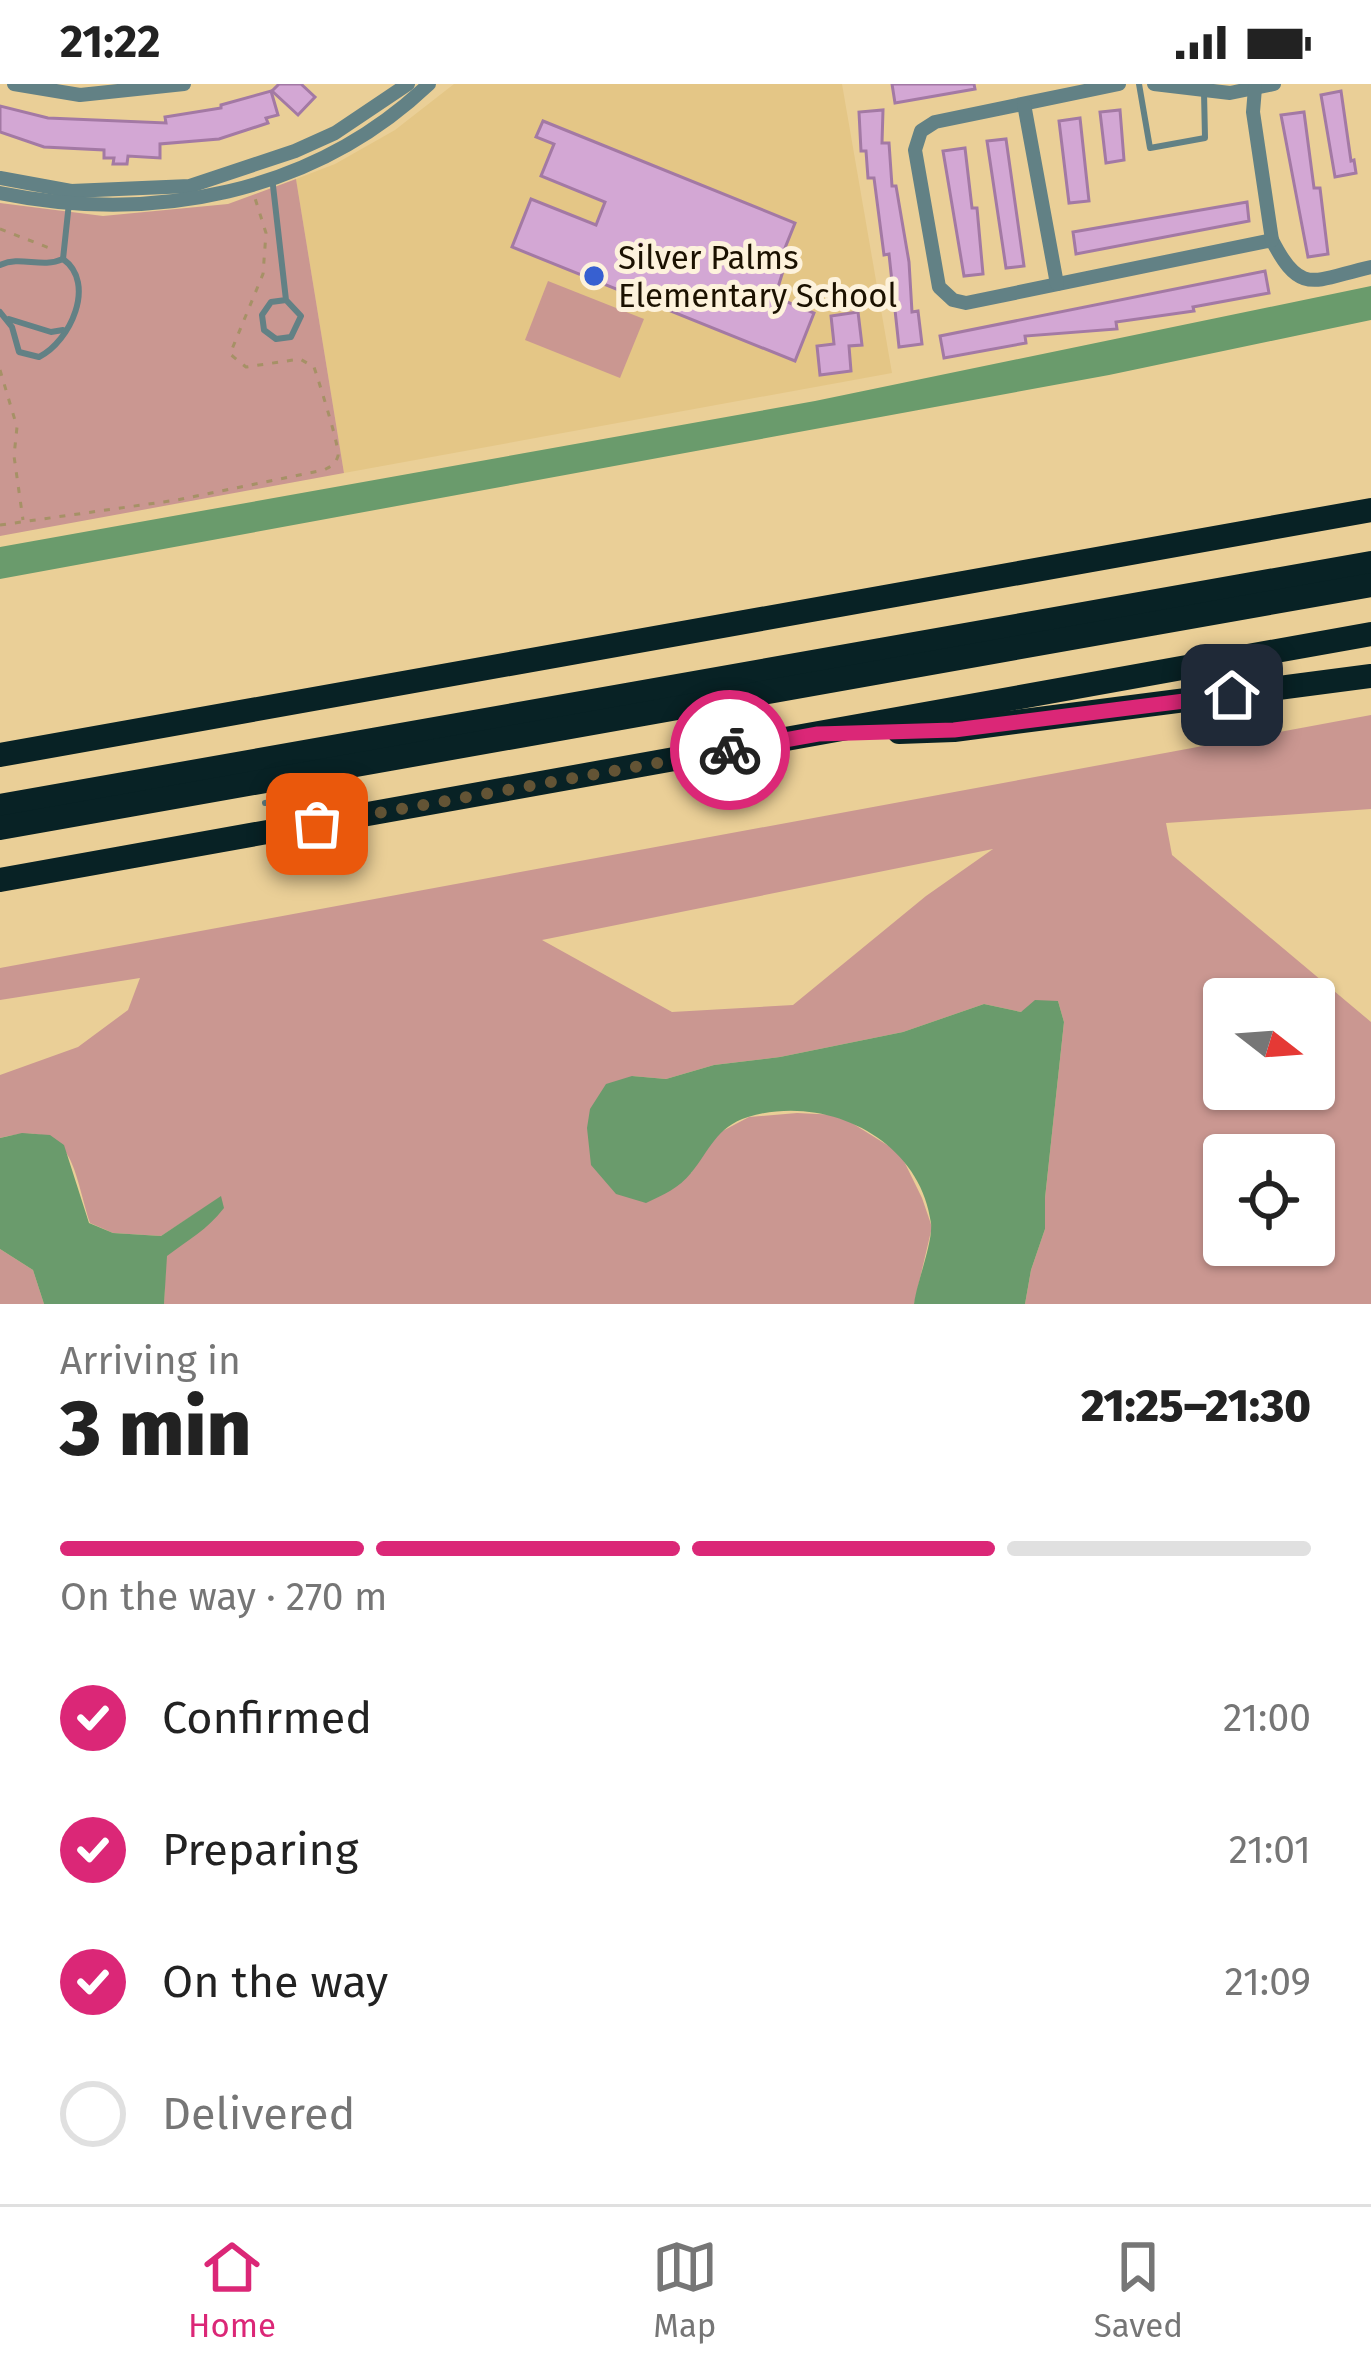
<!DOCTYPE html>
<html lang="en">
<head>
<meta charset="utf-8">
<style>
  body { margin:0; font-family:"Fira Sans",sans-serif; background:#f6f6f6; color:#222; height:100vh; display:flex; flex-direction:column; font-size:45px; white-space:nowrap }
  * { box-sizing:border-box; margin:0 }
  p { font-size:39px; color:#767676 }
  .icon { flex:none; width:66px; height:66px; fill:none; stroke:currentColor; stroke-width:2; stroke-linecap:round; stroke-linejoin:round }
  .map { position:relative; height:1220px; overflow:hidden }
  .sheet { display:flex; flex-direction:column; background:#fff; flex:1 }
  .sheet>* { flex:none }
  .needle { width:78px; rotate:107deg }
  .buttons { position:absolute; left:1203px; top:894px; display:grid; gap:24px }
  .buttons a { display:grid; place-items:center; width:132px; height:132px; border-radius:12px; background:#fff; box-shadow:0 3px 9px #0004; font-size:60px }
  .pin { position:absolute; display:grid; place-items:center; width:102px; height:102px; color:#fff; margin:-51px; border-radius:24px; box-shadow:0 6px 18px #0006 }
  .courier { position:absolute; display:grid; place-items:center; width:120px; height:120px; margin:-60px; border:9px solid #db2777; border-radius:50%; background:#fff; color:#222; box-shadow:0 3px 15px #0007 }
  .summary em { font-style:normal; font-weight:800 }
  .summary div { display:flex; flex-direction:column-reverse }
  .summary { display:flex; align-items:center; justify-content:space-between; height:204px; padding:0 60px }
  h1 { font-size:78px; font-weight:800; line-height:90px }
  .bar { display:grid; grid-template-columns:repeat(4,1fr); gap:18px 12px; align-content:center; height:144px; padding:0 60px }
  .bar i { height:15px; border-radius:9px; background:#e0e0e0 }
  .bar .current { background:#db2777 }
  .bar p { grid-column:span 4 }
  ol { padding:0 60px; list-style:none }
  li { display:flex; align-items:center; gap:36px; height:132px }
  li p { margin-inline-start:auto }
  li .icon { padding:12px; border-radius:50%; background:#db2777; color:#fff; stroke-width:4 }
  li:last-child { color:#767676 }
  li i { width:66px; height:66px; border:6px solid #e0e0e0; border-radius:50% }
  .status { display:flex; justify-content:space-between; align-items:center; height:84px; padding:0 60px; background:#fff; direction:ltr }
  .status svg { height:33px; fill:currentColor }
  .tab-bar { display:flex; justify-content:space-around; align-items:center; height:168px; border-top:3px solid #e0e0e0; background:#fff; font-size:33px; color:#767676 }
  .tab-bar a { display:grid; justify-items:center; gap:6px }
  .tab-bar .current { color:#db2777 }
  .map>svg:first-child { display:block }
  .built { fill:#e4c686 }
  .green { fill:#ca9791; fill-rule:evenodd }
  .water { fill:#6a9b6c }
  .building { fill:#d3a7d4; stroke:#a379a4; stroke-width:3 }
  .lines { fill:none; stroke-linecap:round; stroke-linejoin:round }
  .path { stroke:#a69166; stroke-width:3; stroke-dasharray:6 9; stroke-linecap:butt }
  .lane { stroke:#628185; stroke-width:6 }
  .street { stroke:#628185; stroke-width:14 }
  .highway { stroke:#082225; stroke-width:24 }
  .done { stroke:#635435; stroke-width:12; stroke-dasharray:0 21.6 }
  .route { stroke:#db2777; stroke-width:15 }
  .poi-dot { fill:#3760d1; stroke:#fdf2dc; stroke-width:4.5 }
  .labels { text-anchor:middle; stroke-width:10; stroke-linejoin:round; paint-order:stroke }
  .poi-label { font-size:33px; fill:#1b1100; stroke:#fdf2dc; text-anchor:start }
</style>
</head>
<body>
<div class="status"><b>21:22</b><svg viewBox="0 0 49 12"><path d="M0 12V9h3v3zM5 12V6h3v6zM10 12V3h3v9zM15 12V0h3v12zM26 1h20v11H26zM47 4h2v5h-2z"/></svg></div>
<div class="map">
<svg width="1371" height="1220" viewBox="0 0 1371 1220">
  <rect width="100%" height="100%" fill="#eacf97"/>
  <!-- built -->
  <polygon class="built" points="454,0 842,0 892,289 344,389 296,95 335,80 395,46"/>
  <!-- green -->
  <g class="green">
    <polygon points="296,95 344,389 0,452 0,119 103,132 228,120"/>
    <polygon points="548,197 644,235 620,294 525,256"/>
    <path d="M1371,631V725L1166,739L1172,771L1371,938V1220H1025L1031,1186L1045,1145V1114L1064,938L1058,917L1021,928L984,920L903,948L780,973L714,981L666,995L632,992L691,1089L713,1052L749,1033L797,1029L839,1031L900,1069L922,1114L932,1143L914,1220H164L166,1172L221,1113L161,1152L113,1149L90,1139C72,1083 74,1035 0,1054V991L78,963L128,926L140,894L0,916V884ZM993,765L926,812L793,921L672,928L542,856ZM1224,915H1314V1005H1224ZM1224,1071H1314V1161H1224Z"/>
    <polygon points="0,1165 33,1186 44,1220 0,1220"/>
  </g>
  <!-- water -->
  <g class="water">
    <polygon points="1371,202 1371,236 1109,291 0,495 0,463 815,317"/>
    <path d="M1035,916L1058,917L1064,938L1045,1114V1145L1031,1186L1025,1220H914C917,1197 933,1159 931,1139C920,1055 826,1009 748,1033C716,1043 710,1066 691,1089C679,1104 663,1111 646,1119L616,1110L591,1081L587,1044L590,1025L606,1000L632,992L666,995L714,981L780,973L903,948L984,920L1021,928Z"/>
    <path d="M22,1049L50,1051L64,1061L89,1139L113,1149L161,1152L221,1112L224,1124C207,1146 188,1156 167,1172L164,1220H44L33,1186L0,1165V1054Z"/>
  </g>
  <!-- building -->
  <g class="building">
    <polygon points="279,0 301,0 315,13 298,31 272,7"/>
    <polygon points="892,0 974,0 975,5 895,19"/>
    <polygon points="271,7 278,31 266,34 268,39 219,55 160,60 160,74 128,72 127,80 113,80 114,74 104,74 104,66 44,63 0,48 0,22 48,34 166,39 165,33 221,24 221,21"/>
    <polygon points="1341,7 1351,77 1354,76 1356,89 1335,93 1321,11"/>
    <polygon points="883,26 882,59 889,59 892,102 896,102 909,178 912,228 918,227 922,260 899,263 889,170 884,171 874,94 868,94 866,67 861,67 859,28"/>
    <polygon points="1120,26 1124,76 1106,79 1100,28"/>
    <polygon points="1304,28 1314,104 1320,104 1328,170 1308,173 1281,31"/>
    <polygon points="1080,34 1089,117 1069,119 1059,37"/>
    <polygon points="543,37 795,139 783,169 788,171 775,213 814,229 795,277 512,163 531,115 596,141 605,118 541,92 554,60 536,53"/>
    <polygon points="1006,55 1024,182 1006,184 987,57"/>
    <polygon points="965,64 972,124 977,124 983,190 964,192 943,67"/>
    <polygon points="1247,118 1249,137 1076,170 1073,148"/>
    <polygon points="1265,187 1269,209 1193,223 1194,227 1116,238 1117,245 1025,252 1026,259 944,274 940,252"/>
    <polygon points="858,228 862,261 849,262 851,287 820,291 817,262 834,260 831,232"/>
  </g>
  <g class="lines">
    <!-- path -->
    <g class="path">
      <polyline points="0,145 52,165"/>
      <polyline points="0,286 17,343 14,372 23,436"/>
      <path d="M0,441L177,416L324,386C331,382 335,381 338,372C340,363 318,295 314,283L300,275L246,283L230,270L263,190L266,149L254,111"/>
    </g>
    <!-- lane -->
    <g class="lane">
      <polyline points="1139,0 1150,64 1205,54 1204,8"/>
      <polyline points="272,93 286,216 301,232 291,253 276,255 264,246 262,231 271,218 286,216"/>
      <polyline points="63,175 69,119"/>
      <path d="M0,181C21,171 41,185 63,175"/>
      <path d="M0,228L12,243L19,268L39,273C70,258 97,199 63,175"/>
      <polyline points="9,235 51,248 63,246"/>
      <polyline points="265,719 277,717 299,702"/>
    </g>
    <!-- street -->
    <g class="street">
      <polyline points="14,0 80,11 184,0"/>
      <path d="M1119,0L935,38L921,47L915,66L939,203L953,216L966,219L1272,156C1301,214 1316,195 1371,183"/>
      <polyline points="1154,0 1230,9 1274,0"/>
      <polyline points="1255,4 1253,28 1272,156"/>
      <polyline points="1024,20 1057,200"/>
      <polyline points="0,94 71,107 190,102 295,67 335,49 408,0"/>
      <path d="M0,109C153,140 313,110 429,0"/>
    </g>
    <!-- highway -->
    <g class="highway">
      <polyline points="899,648 954,646 1371,592"/>
      <polyline points="0,671 1371,426"/>
      <polyline points="0,722 1371,479"/>
      <polyline points="0,744 1371,501"/>
      <polyline points="0,796 1371,550"/>
    </g>
  </g>
  <g class="lines">
    <!-- done -->
    <polyline class="done" points="317,740 730,666"/>
    <!-- route -->
    <polyline class="route" points="730,666 818,650 954,646 1232,611"/>
  </g>
  <!-- markers -->
  <circle class="poi-dot" cx="594" cy="192" r="12"/>
  <g class="labels">
    <!-- poi labels -->
    <g class="poi-label">
      <text x="618" y="185">Silver Palms<tspan x="618" dy="38">Elementary School</tspan></text>
    </g>
  </g>
</svg>
<div class="buttons">
<a><svg class="needle" viewBox="-14 -14 28 28"><path d="M0-13l5 13h-10z" fill="#e53935"/><path d="M0 13l5-13h-10z" fill="#767676"/></svg></a>
<a><svg class="icon" aria-label="locate" viewBox="0 0 24 24"><circle cx="12" cy="12" r="6"/><path d="M12 2v4M12 18v4M2 12h4M18 12h4"/></svg></a>
</div>
<div class="pin" style="left:317px;top:740px;background:#ea580c"><svg class="icon" aria-label="bag" viewBox="0 0 24 24"><path d="M5 8h14l-1 12H6zM9 8a3 3 0 0 1 6 0"/></svg></div>
<div class="pin" style="left:1232px;top:611px;background:#1f2937"><svg class="icon" aria-label="home" viewBox="0 0 24 24"><path d="M3 11l9-7 9 7M6 9v11h12V9"/></svg></div>
<div class="courier" style="left:730px;top:666px"><svg class="icon" aria-label="bike" viewBox="0 0 24 24"><circle cx="6" cy="16" r="4"/><circle cx="18" cy="16" r="4"/><path d="M6 16l4-8h5l3 8M10 8l3 8H6M13 5h3"/></svg></div>
</div>
<section class="sheet">
<div class="summary"><div><h1>3 min</h1><p>Arriving in</p></div><em>21:25–21:30</em></div>
<div class="bar"><i class="current"></i><i class="current"></i><i class="current"></i><i></i><p>On the way · 270 m</p></div>
<ol>
<li><svg class="icon" aria-label="check" viewBox="0 0 24 24"><path d="M5 12l5 5 9-10"/></svg>Confirmed<p>21:00</p></li>
<li><svg class="icon" aria-label="check" viewBox="0 0 24 24"><path d="M5 12l5 5 9-10"/></svg>Preparing<p>21:01</p></li>
<li><svg class="icon" aria-label="check" viewBox="0 0 24 24"><path d="M5 12l5 5 9-10"/></svg>On the way<p>21:09</p></li>
<li><i></i>Delivered</li>
</ol>
</section>
<nav class="tab-bar">
<a class="current"><svg class="icon" aria-label="home" viewBox="0 0 24 24"><path d="M3 11l9-7 9 7M6 9v11h12V9"/></svg>Home</a>
<a><svg class="icon" aria-label="map" viewBox="0 0 24 24"><path d="M3 6l6-2 6 2 6-2v14l-6 2-6-2-6 2zM9 4v14M15 6v14"/></svg>Map</a>
<a><svg class="icon" aria-label="saved" viewBox="0 0 24 24"><path d="M7 4h10v16l-5-4-5 4z"/></svg>Saved</a>
</nav>
</body>
</html>
